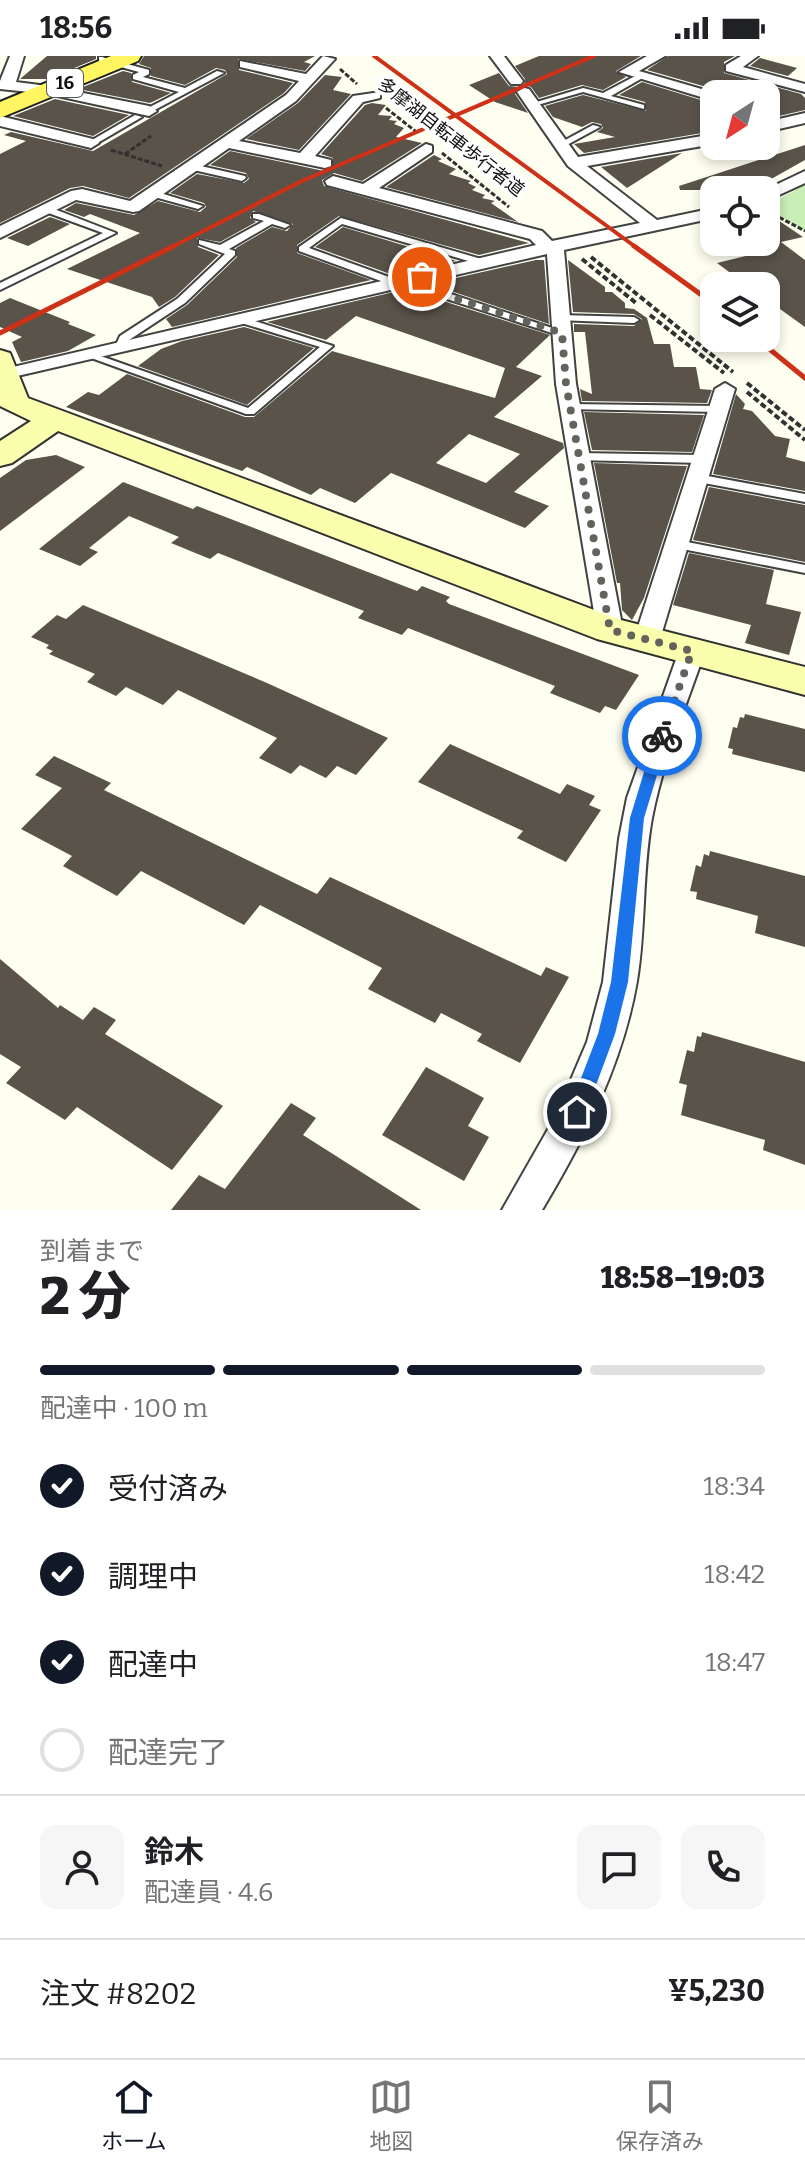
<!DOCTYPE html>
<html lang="ja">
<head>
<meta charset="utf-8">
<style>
  body { margin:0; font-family:Bitter,"Noto Sans JP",serif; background:#f6f6f6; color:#202124; height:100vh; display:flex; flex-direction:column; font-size:30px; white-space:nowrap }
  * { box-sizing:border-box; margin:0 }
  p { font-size:26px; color:#757577 }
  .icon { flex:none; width:44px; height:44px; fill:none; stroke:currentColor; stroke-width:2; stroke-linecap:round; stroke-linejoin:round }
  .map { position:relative; height:1154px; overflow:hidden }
  .sheet { display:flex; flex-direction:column; background:#fff; flex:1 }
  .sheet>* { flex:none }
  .needle { width:52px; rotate:216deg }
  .controls { position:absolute; left:700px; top:24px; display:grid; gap:16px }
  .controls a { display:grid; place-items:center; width:80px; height:80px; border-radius:16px; background:#fff; box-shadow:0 4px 12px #0003; font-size:40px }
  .pin { position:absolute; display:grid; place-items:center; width:68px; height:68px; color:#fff; margin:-34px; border:4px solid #fff; border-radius:50%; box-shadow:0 2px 8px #0007 }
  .courier { position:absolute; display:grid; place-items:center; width:80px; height:80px; margin:-40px; border:6px solid #1a73e8; border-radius:50%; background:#fff; color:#222; box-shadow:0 2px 10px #0007 }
  .head em { font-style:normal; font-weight:800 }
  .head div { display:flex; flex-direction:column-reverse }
  .head { display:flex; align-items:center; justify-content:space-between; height:136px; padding:0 40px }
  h1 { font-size:52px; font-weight:800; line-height:60px }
  .bar { display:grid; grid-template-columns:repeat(4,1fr); gap:12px 8px; align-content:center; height:96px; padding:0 40px }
  .bar i { height:10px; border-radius:6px; background:#e0e0e0 }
  .bar .on { background:#111827 }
  .bar p { grid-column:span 4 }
  .line { display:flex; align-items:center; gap:20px; padding:0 40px; border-top:2px solid #e0e0e0 }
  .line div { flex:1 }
  .round { display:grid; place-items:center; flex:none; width:84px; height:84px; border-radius:16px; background:#f6f6f6 }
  ol { padding:0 40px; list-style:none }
  li { display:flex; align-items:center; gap:24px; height:88px }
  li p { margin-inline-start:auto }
  li .icon { padding:8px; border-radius:50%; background:#111827; color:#fff; stroke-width:4 }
  li:last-child { color:#757577 }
  li i { width:44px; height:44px; border:4px solid #e0e0e0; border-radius:50% }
  .status { display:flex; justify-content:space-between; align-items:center; height:56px; padding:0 40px; background:#fff; direction:ltr }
  .status svg { height:22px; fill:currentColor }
  .tabs { display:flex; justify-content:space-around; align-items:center; height:112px; border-top:2px solid #e0e0e0; background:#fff; font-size:22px; color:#757577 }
  .tabs a { display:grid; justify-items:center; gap:4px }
  .tabs .on { color:#111827 }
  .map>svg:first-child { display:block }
  .green { fill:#c9eeb6 }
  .building { fill:#59534a; fill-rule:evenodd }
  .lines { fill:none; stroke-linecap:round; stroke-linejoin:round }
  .lane-casing { stroke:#424242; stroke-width:4 }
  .street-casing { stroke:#424242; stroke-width:4 }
  .secondary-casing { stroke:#313131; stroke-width:4 }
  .primary-casing { stroke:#202020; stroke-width:4 }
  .path-far1 { stroke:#313131; stroke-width:3; stroke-dasharray:5 2; stroke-linecap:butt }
  .path { stroke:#313131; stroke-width:4; stroke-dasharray:6 3; stroke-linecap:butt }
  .lane { fill:#fff; fill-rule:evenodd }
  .street { fill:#fff; fill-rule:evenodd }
  .secondary { fill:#f9ffac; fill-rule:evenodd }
  .primary { fill:#fff661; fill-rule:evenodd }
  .rail-far1 { stroke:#ce3118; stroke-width:4 }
  .rail { stroke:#ce3118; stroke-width:5 }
  .route { fill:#1a73e8 }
  .done { stroke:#63635e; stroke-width:8; stroke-dasharray:0 14.4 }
  .labels { text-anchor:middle; stroke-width:8; stroke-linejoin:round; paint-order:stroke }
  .shield { fill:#fff; stroke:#575757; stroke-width:2 }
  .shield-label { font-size:18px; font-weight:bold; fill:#0f0f0f }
  .far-street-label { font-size:18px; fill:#0f0f0f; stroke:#fff }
</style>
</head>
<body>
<div class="status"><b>18:56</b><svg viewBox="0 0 49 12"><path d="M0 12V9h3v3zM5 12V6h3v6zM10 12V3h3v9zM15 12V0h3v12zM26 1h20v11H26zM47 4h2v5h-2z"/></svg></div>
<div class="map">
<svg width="805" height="1154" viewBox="0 0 805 1154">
  <rect width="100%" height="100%" fill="#fffff1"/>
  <!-- green -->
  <polygon class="green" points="805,129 805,176 766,150"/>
  <!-- building -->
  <g class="building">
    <polygon points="47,0 96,0 96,3 48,23 20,23"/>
    <polygon points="144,0 315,0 304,6 311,8 305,15 238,3 239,14 293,27 284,37 129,142 83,130 70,132 0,167 0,98 26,85 4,79 11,76 93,95 227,18 225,14 216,12 185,29 151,20 151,12 139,8"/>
    <polygon points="539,0 641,0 616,15 626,21 603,34 582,29 539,42 531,31 524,29 525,23 515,10"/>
    <polygon points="668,0 735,0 724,6 724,17 801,38 805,42 805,54 766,63 766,33 758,38 733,38 735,33 729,29 717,34 647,14"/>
    <polygon points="760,2 797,12 788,20 750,10"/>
    <polygon points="123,15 131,17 132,26 171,37 150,47 78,33"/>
    <polygon points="499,17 509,30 520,31 515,38 528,57 495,46 469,29"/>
    <polygon points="325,19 342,21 333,34 351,38 299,94 246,83 298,47"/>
    <polygon points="642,26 714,48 714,75 584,97 574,88 615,81 597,76 603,72 601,68 592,66 582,71 553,61 545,50 583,39 646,55 645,46 619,39"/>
    <polygon points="55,43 129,59 93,80 13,60"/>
    <polygon points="372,47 386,49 378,59 392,60 389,64 397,65 394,68 404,72 396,81 422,87 362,125 334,117 322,124 324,130 529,187 479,199 339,160 297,189 297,197 371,224 172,271 166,263 187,249 237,201 236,192 272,171 287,175 293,168 253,155 250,162 256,166 220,186 197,182 198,191 219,199 175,241 159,251 152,241 67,213 140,177 90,158 84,161 64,154 76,147 134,159 158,145 200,156 206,151 204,147 170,137 197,118 244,127 249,123 246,117 210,109 230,95 324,115 332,113 333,102 321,98 365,49"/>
    <polygon points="805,89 805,104 764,127 742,134 680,134 679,130"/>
    <polygon points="682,97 627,132 601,111"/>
    <polygon points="434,99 442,103 438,105 456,113 449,118 471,125 468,127 476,131 472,134 485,139 482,142 495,145 491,147 518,166 386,131"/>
    <polygon points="766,156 803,181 781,186 805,204 805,271 766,243 766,230 748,230 717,207 766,195"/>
    <polygon points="50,161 70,168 28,190 7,182"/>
    <polygon points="343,171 456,205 393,219 315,191"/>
    <polygon points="536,204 544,204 549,268 439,231 447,224"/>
    <polygon points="568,204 605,231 605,236 612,236 625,247 625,252 634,253 647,262 654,288 670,288 674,311 696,311 700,333 712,334 707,347 582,345 580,333 592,338 585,276 574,276 574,268 634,270 642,263 634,258 573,256"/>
    <path d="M419,230L421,238L550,279L516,311L542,320L494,361L563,387L564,392L514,436L549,450L525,472L391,417L355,447L320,432L311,439L247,411L242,415L66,351L88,336L99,339L127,318L245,361H254L332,295L495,342L505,312L356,260L326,284L267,266ZM469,378L520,398L486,427L436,407Z"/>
    <polygon points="10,242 70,266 68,268 96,279 68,295 21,306 12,286 22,281 0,271 0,247"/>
    <polygon points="244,271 314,292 247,349 138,310 161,293 182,285"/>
    <polygon points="736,338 745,348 743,353 752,355 775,380 790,383 786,401 805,406 805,435 713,418"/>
    <polygon points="584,356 704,359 692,396 592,394"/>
    <polygon points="56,399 85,411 0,475 0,422 26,404"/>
    <polygon points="594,407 687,410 644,542 632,564 622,554 620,527 617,527"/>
    <polygon points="123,426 193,453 197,450 417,535 422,530 450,541 446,545 449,548 639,619 616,654 605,650 600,657 550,637 555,630 408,572 402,579 358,562 364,555 218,497 210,503 171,487 179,481 129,460 89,492 98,496 80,510 39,493"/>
    <polygon points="709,431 805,449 805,506 693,484"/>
    <polygon points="689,497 774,514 766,548 801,556 789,599 745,587 751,569 673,549"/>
    <polygon points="83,549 267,627 388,682 356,719 337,710 326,722 300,709 291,718 259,702 277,682 178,634 163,649 126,631 116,640 87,626 95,618 49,598 53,595 46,592 49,589 31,581 57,559 66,563"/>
    <polygon points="745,658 805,673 805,716 732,698 733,693 728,692 733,671 737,672 740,661 744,662"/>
    <polygon points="450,688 560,738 567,728 595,740 589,749 601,754 566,806 517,782 523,775 418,726"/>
    <polygon points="54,700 111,727 104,734 317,838 330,821 541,920 546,911 569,921 520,1007 477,985 482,978 441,957 435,967 368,933 382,912 260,849 244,869 141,815 117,840 63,810 72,800 21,773 62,732 35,719"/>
    <polygon points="710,795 805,820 805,891 755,877 758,860 696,843 697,836 690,835 696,809 701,811 704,798 709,800"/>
    <polygon points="0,903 58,952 60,949 83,964 94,951 116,964 105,978 223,1050 172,1114 77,1051 65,1064 6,1027 21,1011 0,998"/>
    <polygon points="702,976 805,1006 805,1109 763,1094 765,1084 681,1059 687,1029 679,1027 687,994 694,996 697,980 701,981"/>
    <polygon points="426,1011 484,1042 468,1070 489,1081 464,1125 382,1079"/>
    <polygon points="291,1047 316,1062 303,1079 421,1154 171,1154 199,1119 225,1133"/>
  </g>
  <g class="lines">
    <defs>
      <g id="lane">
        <polygon points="102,1 149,14 149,18 143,21 185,32 217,15 224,17 149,57 146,57 146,53 179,36 133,23 133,19 139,16 99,5 99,1"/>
        <polygon points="639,18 646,20 611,40 644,49 644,53 583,36 534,50 530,48 583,32 603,37"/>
        <polygon points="728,32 732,34 731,36 716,38"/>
        <polygon points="135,59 142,61 94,89 87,87"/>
        <polygon points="593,69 600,71 565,90 558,88"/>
        <polygon points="192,108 245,120 246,122 242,125 189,113 188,111"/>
        <polygon points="151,136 157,136 203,150 198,153 151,140"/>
        <polygon points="43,151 49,151 116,177 0,234 0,227 103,177 43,155"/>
        <polygon points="253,158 259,158 290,169 285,172 272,168 229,193 235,195 235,199 185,247 129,284 123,295 115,295 114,293 120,280 177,243 225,198 199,188 199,184 220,189 264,165 253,162"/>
        <polygon points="341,162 488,205 490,207 482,209 342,168 309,192 400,225 400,229 392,229 299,195 299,191"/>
        <polygon points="443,214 452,216 433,232 567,277 566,279 558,279 422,235 422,231"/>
        <polygon points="561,259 634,261 639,264 634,267 557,264 557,260"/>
        <polygon points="239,260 333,290 254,358 246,358 83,299 88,296 92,297 248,352 320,291 235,265 234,263"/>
        <polygon points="570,348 718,350 724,353 718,356 566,353 566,349"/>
        <polygon points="579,397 703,399 709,403 703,407 575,404 573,401 575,398"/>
        <polygon points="697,418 805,438 805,446 693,425 691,422"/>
        <polygon points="677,484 805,509 805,517 672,491 670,488 672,485"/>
      </g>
      <g id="street">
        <polygon points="10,0 24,0 16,26 48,30 149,50 157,55 149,60 48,38 0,33 0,25"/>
        <polygon points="323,0 335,3 296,45 239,85 300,97 353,40 380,36 380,42 363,46 315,100 331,104 331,110 325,112 229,92 139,155 133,156 76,144 0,182 0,170 71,135 82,133 130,145 286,39 299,25 240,11 240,5 306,18"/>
        <polygon points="490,0 504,0 523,25 521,28 511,28"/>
        <polygon points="647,0 665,0 639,15 719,38 714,38 714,45 619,16"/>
        <polygon points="741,0 758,0 743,11 805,28 805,36 726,15 726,9"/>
        <polygon points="524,32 529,33 578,101 714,78 714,88 587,110 657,164 714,152 714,162 564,194 576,328 623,574 619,580 610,583 601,580 597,574 556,328 547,198 0,324 0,314 536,189 530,183 327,129 325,125 333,120 363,128 426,88 432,90 432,96 379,132 542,175 552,185 640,167 568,110 517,36"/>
        <polygon points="805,57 805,67 766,76 766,66"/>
        <polygon points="0,60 97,84 99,87 91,92 0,70"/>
        <polygon points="805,115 805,127 766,145 765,134"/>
        <polygon points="725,327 735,333 660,583 656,589 647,592 638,589 634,583 715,333"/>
        <path d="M692,586L701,589L705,595C686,650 663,705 652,762C642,816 646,872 637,925C623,1007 584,1084 542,1154H502L555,1061L587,986L603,926L619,783L627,742L679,595L683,589Z"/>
      </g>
      <polygon id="secondary" points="0,294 10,297 28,342 621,564 805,611 805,639 597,583 58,375 12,407 0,410 0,385 31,365 0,350"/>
      <polygon id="primary" points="111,0 141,0 138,5 0,62 0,46"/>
    </defs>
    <!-- lane casing -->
    <use href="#lane" class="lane-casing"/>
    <!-- street casing -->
    <use href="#street" class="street-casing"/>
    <!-- secondary casing -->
    <use href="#secondary" class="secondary-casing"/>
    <!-- primary casing -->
    <use href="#primary" class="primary-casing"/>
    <!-- path-far1 -->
    <g class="path-far1">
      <polyline points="340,13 357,28"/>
      <polyline points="386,52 419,78"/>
      <polyline points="111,94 162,110"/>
      <polyline points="442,97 509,151"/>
      <polyline points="125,98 151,80"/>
      <polyline points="773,158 805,175"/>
    </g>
    <!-- path -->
    <g class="path">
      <polyline points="591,201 733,316"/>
      <polyline points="582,203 636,247"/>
      <polyline points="650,259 724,317"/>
      <polyline points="747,327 805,374"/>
      <polyline points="747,336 805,384"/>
    </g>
    <!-- lane -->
    <use href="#lane" class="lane"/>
    <!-- street -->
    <use href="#street" class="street"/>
    <!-- secondary -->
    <use href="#secondary" class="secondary"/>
    <!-- primary -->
    <use href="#primary" class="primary"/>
    <!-- rail-far1 -->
    <g class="rail-far1">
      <polyline points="374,0 637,192"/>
      <polyline points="170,192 302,125 594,0"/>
    </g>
    <!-- rail -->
    <g class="rail">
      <polyline points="634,190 714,248"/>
      <polyline points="0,277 174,190"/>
      <polyline points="756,282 805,322"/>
    </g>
  </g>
  <!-- route -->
  <polygon class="route" points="662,675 669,680 644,762 628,926 615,978 586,1056 583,1061 577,1064 570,1061 568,1056 598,978 611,926 630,762 655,680"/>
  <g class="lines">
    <!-- done -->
    <polyline class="done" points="422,221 447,216 426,233 562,277 566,328 610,574 692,595 662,680"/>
  </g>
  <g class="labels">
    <!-- shield labels -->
    <rect class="shield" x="47" y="13" width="36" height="28" rx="6"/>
    <g class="shield-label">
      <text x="65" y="33">16</text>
    </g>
    <!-- far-street labels -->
    <g class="far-street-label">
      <text transform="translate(451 81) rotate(38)" y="6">多摩湖自転車歩行者道</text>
    </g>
  </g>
</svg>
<div class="controls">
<a><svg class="needle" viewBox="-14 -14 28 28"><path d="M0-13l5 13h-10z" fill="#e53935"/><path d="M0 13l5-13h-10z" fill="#757577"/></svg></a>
<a><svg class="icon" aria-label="locate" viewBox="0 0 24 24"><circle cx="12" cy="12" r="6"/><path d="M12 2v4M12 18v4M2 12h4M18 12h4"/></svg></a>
<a><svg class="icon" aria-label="layers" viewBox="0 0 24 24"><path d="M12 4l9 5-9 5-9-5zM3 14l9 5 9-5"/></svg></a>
</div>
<div class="pin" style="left:422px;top:221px;background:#ea580c"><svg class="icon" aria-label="bag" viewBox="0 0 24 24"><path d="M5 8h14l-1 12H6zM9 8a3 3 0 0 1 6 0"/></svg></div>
<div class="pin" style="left:577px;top:1056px;background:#1f2937"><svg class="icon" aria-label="home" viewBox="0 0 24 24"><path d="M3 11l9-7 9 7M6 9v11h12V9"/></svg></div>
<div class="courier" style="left:662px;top:680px"><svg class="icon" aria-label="bike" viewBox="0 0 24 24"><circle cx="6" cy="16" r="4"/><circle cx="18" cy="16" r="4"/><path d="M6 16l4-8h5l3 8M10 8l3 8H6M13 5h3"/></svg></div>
</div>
<section class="sheet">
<div class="head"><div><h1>2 分</h1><p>到着まで</p></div><em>18:58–19:03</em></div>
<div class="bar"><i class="on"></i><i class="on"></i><i class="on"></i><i></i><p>配達中 · 100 m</p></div>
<ol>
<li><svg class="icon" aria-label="check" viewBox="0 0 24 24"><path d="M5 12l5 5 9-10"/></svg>受付済み<p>18:34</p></li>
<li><svg class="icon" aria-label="check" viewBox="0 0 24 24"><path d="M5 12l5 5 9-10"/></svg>調理中<p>18:42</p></li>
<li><svg class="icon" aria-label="check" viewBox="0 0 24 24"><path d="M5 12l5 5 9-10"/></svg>配達中<p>18:47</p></li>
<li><i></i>配達完了</li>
</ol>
<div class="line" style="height:144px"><a class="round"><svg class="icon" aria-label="person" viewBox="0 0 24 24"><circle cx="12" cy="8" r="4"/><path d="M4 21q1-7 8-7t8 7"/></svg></a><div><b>鈴木</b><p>配達員 · 4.6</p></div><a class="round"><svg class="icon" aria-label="chat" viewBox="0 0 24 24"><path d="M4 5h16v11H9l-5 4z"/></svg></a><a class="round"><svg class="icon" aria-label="phone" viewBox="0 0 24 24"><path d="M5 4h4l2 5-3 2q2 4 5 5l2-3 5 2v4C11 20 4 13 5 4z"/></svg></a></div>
<div class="line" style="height:104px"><div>注文 #8202</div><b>¥5,230</b></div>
</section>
<nav class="tabs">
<a class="on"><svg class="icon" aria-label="home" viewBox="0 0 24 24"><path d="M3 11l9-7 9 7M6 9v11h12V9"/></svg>ホーム</a>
<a><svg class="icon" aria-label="map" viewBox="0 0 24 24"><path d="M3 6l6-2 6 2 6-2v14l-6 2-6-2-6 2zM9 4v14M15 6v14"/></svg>地図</a>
<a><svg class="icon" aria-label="saved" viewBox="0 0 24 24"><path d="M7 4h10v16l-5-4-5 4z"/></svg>保存済み</a>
</nav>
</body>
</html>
